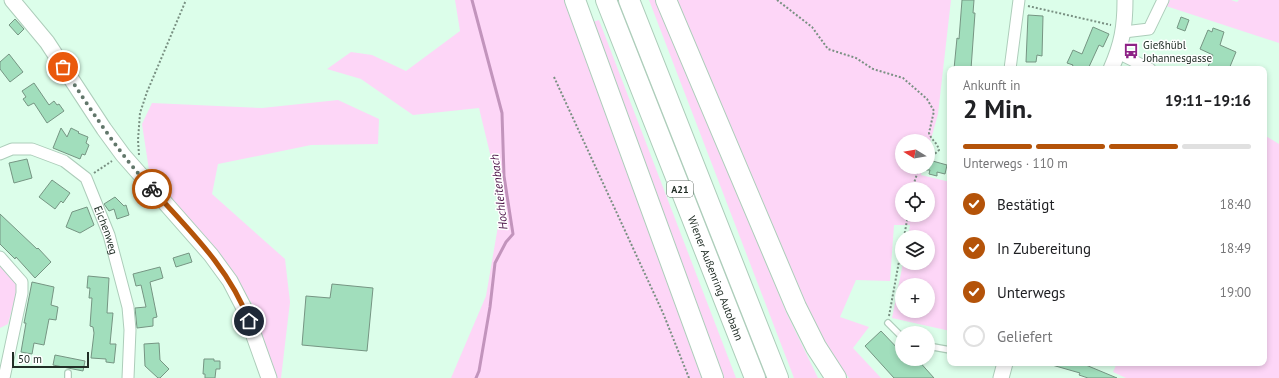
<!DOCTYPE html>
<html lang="de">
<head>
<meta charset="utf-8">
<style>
  body { margin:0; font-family:"PT Sans",sans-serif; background:#f6f6f6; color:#202124; height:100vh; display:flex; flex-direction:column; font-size:15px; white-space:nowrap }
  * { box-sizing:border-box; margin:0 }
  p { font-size:13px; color:#757577 }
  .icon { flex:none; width:22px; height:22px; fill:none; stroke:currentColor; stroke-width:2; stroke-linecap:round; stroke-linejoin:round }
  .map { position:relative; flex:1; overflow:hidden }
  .drawer { position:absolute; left:947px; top:66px; width:320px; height:300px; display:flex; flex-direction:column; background:#fff; border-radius:8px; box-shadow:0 2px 6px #0003 }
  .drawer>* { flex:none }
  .needle { width:26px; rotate:281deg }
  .controls { position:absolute; left:895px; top:134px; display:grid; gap:8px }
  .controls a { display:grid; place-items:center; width:40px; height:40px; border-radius:50%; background:#fff; box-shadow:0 2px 6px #0003; font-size:20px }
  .scale { position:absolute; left:12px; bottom:10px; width:77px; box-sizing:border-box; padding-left:4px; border:2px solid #212e26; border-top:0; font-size:11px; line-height:14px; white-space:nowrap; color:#212e26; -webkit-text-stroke:3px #fff; paint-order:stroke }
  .pin { position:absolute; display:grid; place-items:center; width:34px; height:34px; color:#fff; margin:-17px; border:2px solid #fff; border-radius:50%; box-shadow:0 1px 4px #0007 }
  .courier { position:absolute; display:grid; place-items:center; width:40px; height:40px; margin:-20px; border:3px solid #b45309; border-radius:50%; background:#fff; color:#222; box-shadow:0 1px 5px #0007 }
  .head em { font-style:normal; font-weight:700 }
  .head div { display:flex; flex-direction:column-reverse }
  .head { display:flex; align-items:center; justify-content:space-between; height:68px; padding:0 16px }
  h1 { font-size:26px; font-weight:700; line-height:30px }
  .bar { display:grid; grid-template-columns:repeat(4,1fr); gap:6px 4px; align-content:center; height:48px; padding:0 16px }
  .bar i { height:5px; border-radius:3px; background:#e0e0e0 }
  .bar .current { background:#b45309 }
  .bar p { grid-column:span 4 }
  ol { padding:0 16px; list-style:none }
  li { display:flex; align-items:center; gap:12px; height:44px }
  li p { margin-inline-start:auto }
  li .icon { padding:4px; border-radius:50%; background:#b45309; color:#fff; stroke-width:4 }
  li:last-child { color:#757577 }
  li i { width:22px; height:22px; border:2px solid #e0e0e0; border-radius:50% }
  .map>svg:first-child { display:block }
  .green { fill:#fdd6f7; fill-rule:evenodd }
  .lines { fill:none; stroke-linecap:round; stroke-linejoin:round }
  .stream { stroke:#c294bc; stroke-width:3 }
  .building { fill:#a1debc; stroke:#769583 }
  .lane-casing { stroke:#adcdba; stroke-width:8 }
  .street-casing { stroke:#adcdba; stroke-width:13 }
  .secondary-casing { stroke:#adcdba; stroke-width:17 }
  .highway-casing { stroke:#adcdba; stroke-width:22 }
  .path { stroke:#799082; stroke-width:2; stroke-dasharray:2 2; stroke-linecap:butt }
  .lane { stroke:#fff; stroke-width:5.5 }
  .street { stroke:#fff; stroke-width:11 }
  .secondary { stroke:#fff; stroke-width:15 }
  .highway { stroke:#fff; stroke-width:20 }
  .done { stroke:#62776b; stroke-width:4; stroke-dasharray:0 7.2 }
  .route { stroke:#b45309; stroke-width:5 }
  .labels { text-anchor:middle; stroke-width:3; stroke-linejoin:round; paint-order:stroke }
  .shield { fill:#fff; stroke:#646d67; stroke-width:1 }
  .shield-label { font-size:10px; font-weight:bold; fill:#212e26 }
  .poi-label { font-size:11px; fill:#212e26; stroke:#fff; text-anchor:start }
  .street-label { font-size:11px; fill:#212e26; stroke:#fff }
  .water-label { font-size:12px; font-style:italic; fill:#4c1448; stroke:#fff }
</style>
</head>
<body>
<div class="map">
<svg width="1279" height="378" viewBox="0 0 1279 378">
  <rect width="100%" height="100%" fill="#dcfeea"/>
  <!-- green -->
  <g class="green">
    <polygon points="455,0 567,0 703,378 451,378 486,296 502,203 479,108 413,115 361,79 327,69 351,52 372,55 406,71 460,31"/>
    <polygon points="649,0 658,0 787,314 818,378 794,378"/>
    <path d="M676,0H951L938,114L928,150V141H902V167H923L921,175L950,182V331L892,318L903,263H928V237H908L910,225H894L890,281L856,280L840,317L869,327L853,348L881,378H849L838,364L797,294ZM902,189H928V215H902ZM902,285H928V311H902Z"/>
    <polygon points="1168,0 1231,0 1237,2 1239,0 1279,0 1279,43 1166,6"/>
    <polygon points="599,20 736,378 723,378 589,23"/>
    <polygon points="338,100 379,119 378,144 311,145 218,164 212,194 285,259 290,302 281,378 277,378 251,302 149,170 142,124 152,103 262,108"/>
    <polygon points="1264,135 1279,144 1279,378 1126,378 1113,372 1117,363 1264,363"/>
    <polygon points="0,266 5,270 18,287 8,324 0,328"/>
  </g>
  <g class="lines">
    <!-- stream -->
    <polyline class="stream" points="472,0 502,113 504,176 513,234 506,242 495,263 490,307 479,371 476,378"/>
  </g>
  <!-- building -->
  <g class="building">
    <polygon points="962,0 974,0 973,13 975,13 971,69 954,69 957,38 959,39"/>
    <polygon points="1028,15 1043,16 1042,56 1037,55 1036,62 1026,62"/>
    <polygon points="1181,17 1189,20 1185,31 1177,28"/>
    <polygon points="15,19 24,29 18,35 9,25"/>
    <polygon points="1093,27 1109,34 1103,47 1099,45 1088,69 1071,69 1073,65 1067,63 1073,50 1082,54"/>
    <polygon points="1213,28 1224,32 1220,45 1236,52 1229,69 1207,69 1213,55 1200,49 1208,30 1212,32"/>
    <polygon points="9,54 23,72 10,82 0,69 0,62"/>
    <polygon points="34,83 49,105 54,101 57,105 59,104 64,111 47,123 34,103 28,106 23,99 26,97 22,91"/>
    <polygon points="61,128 67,137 71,128 79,132 78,133 88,137 86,143 89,145 85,155 82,154 80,159 53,148"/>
    <polygon points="27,159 32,178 14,183 9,163"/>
    <polygon points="929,160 947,165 945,174 937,172 937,176 929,174 930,170 926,170"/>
    <polygon points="52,180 70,193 63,203 61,201 55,209 39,197"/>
    <polygon points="115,197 124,206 126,205 129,215 117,219 114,209 109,211 104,204"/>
    <polygon points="87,207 94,225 80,233 66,227 72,212"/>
    <polygon points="0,214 37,249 38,248 51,262 35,278 16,257 15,259 0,244"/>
    <polygon points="189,253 192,262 176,267 173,258"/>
    <polygon points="160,267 163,278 150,282 157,317 153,318 153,326 137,328 135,308 146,307 141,285 136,286 133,274"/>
    <polygon points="88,276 109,278 107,313 113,313 110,344 116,344 114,363 106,362 106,359 91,358 94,333 93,327 90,326 92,298 89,298 90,288 87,288"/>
    <polygon points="32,282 54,287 51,305 58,307 56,320 49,319 44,345 34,343 32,354 21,352 26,323 24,323"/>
    <polygon points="332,284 373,288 367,351 302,345 306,296 330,298"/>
    <polygon points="881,331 902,353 902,359 917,359 934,378 894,378 865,346"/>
    <polygon points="159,343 160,360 169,369 160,378 158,378 145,366 144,344"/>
    <polygon points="55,355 85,361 83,371 53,365"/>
    <polygon points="204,359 214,359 214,361 220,361 220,369 216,369 215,378 205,378 205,374 203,374"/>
    <polygon points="1053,363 1081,363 1117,378 1088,378 1079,375 1080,373 1052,365"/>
  </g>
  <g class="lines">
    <defs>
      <g id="lane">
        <polyline points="888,323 902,337"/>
        <polyline points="928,346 950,350"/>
        <polyline points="68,378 68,373"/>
      </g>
      <g id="street">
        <polyline points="1124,32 1149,29 1163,0"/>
        <polyline points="1118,53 1150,69"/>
        <polyline points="1010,69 1019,0"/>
        <path id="s1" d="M0,154L12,149H32L64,161L86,178L109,235L128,307L130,330L128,378"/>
        <polyline points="0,257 22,282 22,293 4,378"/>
      </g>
      <g id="secondary">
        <polyline points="12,0 47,42 104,129 123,155 211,255 230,281 244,308 269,378"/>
        <path d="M1111,69C1122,44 1125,27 1125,0"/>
        <polyline points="1001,378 1005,363"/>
      </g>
      <g id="highway">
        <polyline points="575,0 713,378"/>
        <path id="s2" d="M606,0L755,378"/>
        <polyline points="629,0 778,378"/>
        <polyline points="666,0 796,307 816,347 836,378"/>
      </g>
    </defs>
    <!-- lane casing -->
    <use href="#lane" class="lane-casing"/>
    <!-- street casing -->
    <use href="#street" class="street-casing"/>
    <!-- secondary casing -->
    <use href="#secondary" class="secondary-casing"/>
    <!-- highway casing -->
    <use href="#highway" class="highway-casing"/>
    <!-- path -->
    <g class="path">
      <path d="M777,0L812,27L828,49L856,58L873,69L903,78L927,99L934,111L929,133C931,140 937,142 939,150L928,160"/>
      <polyline points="1028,6 1111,25"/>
      <polyline points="554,77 663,313 689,378"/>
      <polyline points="139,155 138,140 140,113 147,92 186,0"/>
      <polyline points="94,173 112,161"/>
      <polyline points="912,189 918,171 922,167"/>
      <polyline points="904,237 908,215"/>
      <polyline points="889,316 902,245"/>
    </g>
    <!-- lane -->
    <use href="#lane" class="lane"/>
    <!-- street -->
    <use href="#street" class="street"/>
    <!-- secondary -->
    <use href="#secondary" class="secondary"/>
    <!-- highway -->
    <use href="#highway" class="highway"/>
  </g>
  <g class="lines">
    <!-- done -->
    <path class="done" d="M63,67C91,110 117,151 152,189"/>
    <!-- route -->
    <path class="route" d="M152,189C189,230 230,269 249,321"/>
  </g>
  <!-- icons -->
  <defs>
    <symbol id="bus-bare" viewBox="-9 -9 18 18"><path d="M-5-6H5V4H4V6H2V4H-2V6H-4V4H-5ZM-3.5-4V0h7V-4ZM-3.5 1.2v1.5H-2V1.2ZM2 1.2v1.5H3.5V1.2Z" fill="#8d2286" stroke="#fff" stroke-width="2.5" paint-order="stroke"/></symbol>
  </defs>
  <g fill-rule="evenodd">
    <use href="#bus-bare" x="1120" y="40" width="22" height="22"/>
  </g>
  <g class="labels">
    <!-- shield labels -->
    <rect class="shield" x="667" y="181" width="26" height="16" rx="3"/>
    <g class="shield-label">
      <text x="680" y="193">A21</text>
    </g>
    <!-- poi labels -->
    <g class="poi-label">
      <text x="1143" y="49">Gießhübl<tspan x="1143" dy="13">Johannesgasse</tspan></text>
    </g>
    <!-- street labels -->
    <g class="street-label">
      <text dy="4" stroke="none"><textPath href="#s1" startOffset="151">Eichenweg</textPath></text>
      <text dy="4" stroke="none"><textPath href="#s2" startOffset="299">Wiener Außenring Autobahn</textPath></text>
    </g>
    <!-- water labels -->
    <g class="water-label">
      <text transform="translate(499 192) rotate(-97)" y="4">Hochleitenbach</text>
    </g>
  </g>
</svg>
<div class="controls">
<a><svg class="needle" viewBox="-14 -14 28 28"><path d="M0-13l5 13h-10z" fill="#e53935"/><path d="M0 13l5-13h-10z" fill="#757577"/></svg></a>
<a><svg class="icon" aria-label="locate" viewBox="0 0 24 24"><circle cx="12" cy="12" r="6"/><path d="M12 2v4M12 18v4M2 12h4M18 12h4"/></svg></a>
<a><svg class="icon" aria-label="layers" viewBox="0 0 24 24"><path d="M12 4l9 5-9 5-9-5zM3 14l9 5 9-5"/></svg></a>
<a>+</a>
<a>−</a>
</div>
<div class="scale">50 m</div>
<div class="pin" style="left:63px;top:67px;background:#ea580c"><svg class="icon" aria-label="bag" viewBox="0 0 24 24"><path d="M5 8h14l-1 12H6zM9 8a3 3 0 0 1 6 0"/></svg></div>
<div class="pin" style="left:249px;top:321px;background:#1f2937"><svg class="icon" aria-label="home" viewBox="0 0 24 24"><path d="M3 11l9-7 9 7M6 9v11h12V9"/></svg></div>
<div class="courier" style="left:152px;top:189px"><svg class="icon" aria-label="bike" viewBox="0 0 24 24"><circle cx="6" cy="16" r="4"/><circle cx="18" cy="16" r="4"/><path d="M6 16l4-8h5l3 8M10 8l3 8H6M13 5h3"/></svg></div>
<section class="drawer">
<div class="head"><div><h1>2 Min.</h1><p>Ankunft in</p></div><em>19:11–19:16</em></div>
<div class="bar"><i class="current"></i><i class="current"></i><i class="current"></i><i></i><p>Unterwegs · 110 m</p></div>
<ol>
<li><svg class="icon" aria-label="check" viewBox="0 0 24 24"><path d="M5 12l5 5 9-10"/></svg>Bestätigt<p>18:40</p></li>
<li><svg class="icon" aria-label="check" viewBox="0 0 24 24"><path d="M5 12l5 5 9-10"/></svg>In Zubereitung<p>18:49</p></li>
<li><svg class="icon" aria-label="check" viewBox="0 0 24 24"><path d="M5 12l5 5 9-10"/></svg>Unterwegs<p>19:00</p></li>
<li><i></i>Geliefert</li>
</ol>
</section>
</div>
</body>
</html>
